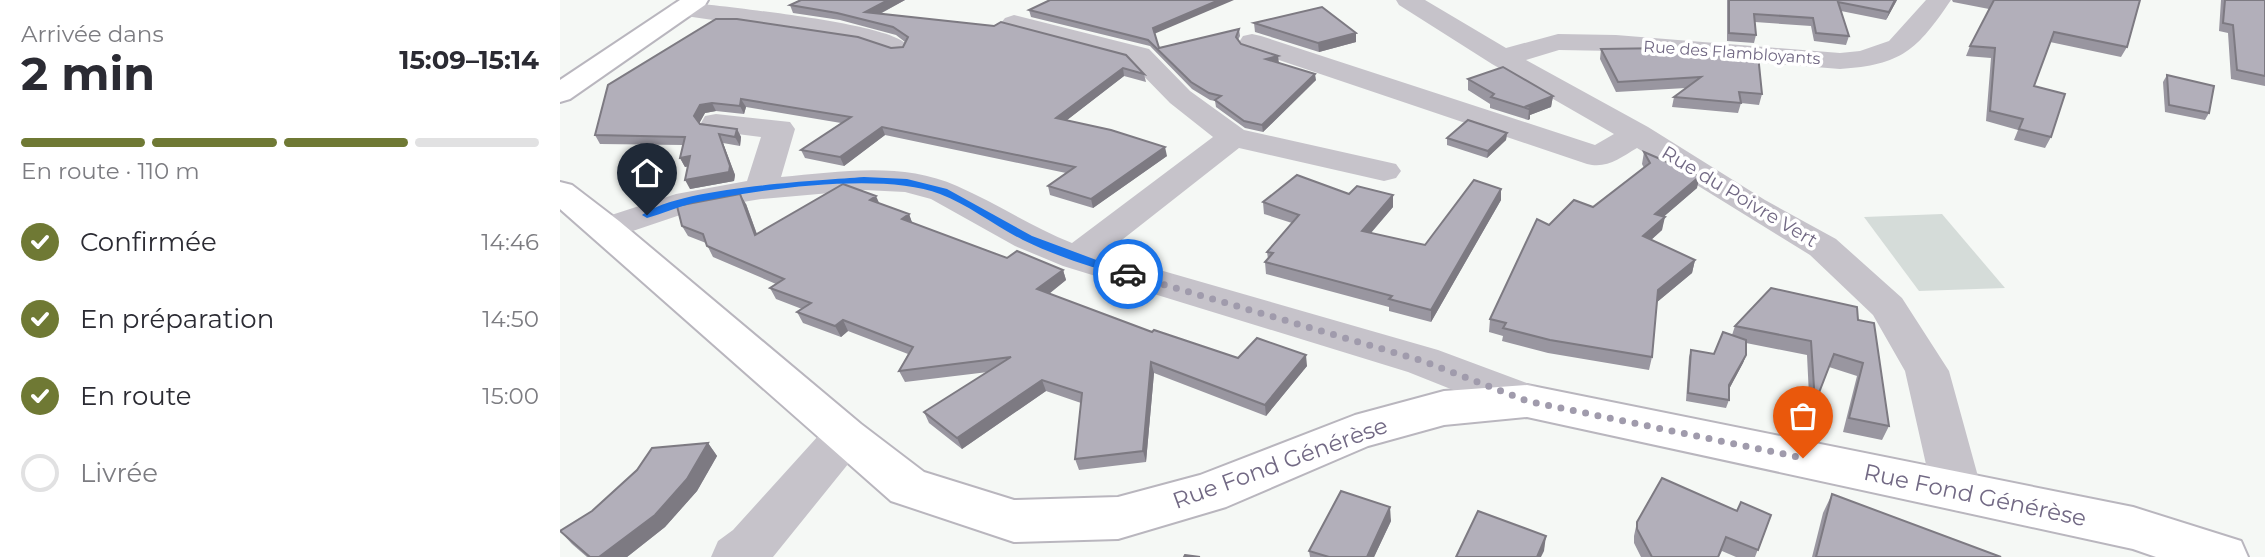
<!DOCTYPE html>
<html lang="fr">
<head>
<meta charset="utf-8">
<style>
  body { margin:0; font-family:Montserrat,sans-serif; background:#f2f2f3; color:#2b2b33; height:100vh; display:flex; flex-direction:column; font-size:26px; white-space:nowrap }
  * { box-sizing:border-box; margin:0 }
  p { font-size:23px; color:#7c7c81 }
  .icon { flex:none; width:38px; height:38px; fill:none; stroke:currentColor; stroke-width:2; stroke-linecap:round; stroke-linejoin:round }
  .map { position:relative; flex:1; overflow:hidden }
  .side { display:flex; flex-direction:column; background:#fff; width:560px }
  .side>* { flex:none }
  .pin { position:absolute; display:grid; place-items:center; width:60px; height:60px; color:#fff; margin:-72px -30px; border-radius:50% 50% 50% 0; rotate:-45deg; box-shadow:0 0 7px #0007 }
  .pin .icon { rotate:45deg }
  .courier { position:absolute; display:grid; place-items:center; width:70px; height:70px; margin:-35px; border:5px solid #1a73e8; border-radius:50%; background:#fff; color:#222; box-shadow:0 2px 9px #0007 }
  .headline em { font-style:normal; font-weight:700 }
  .headline div { display:flex; flex-direction:column-reverse }
  .headline { display:flex; align-items:center; justify-content:space-between; height:119px; padding:0 21px }
  h1 { font-size:46px; font-weight:700; line-height:52px }
  .bar { display:grid; grid-template-columns:repeat(4,1fr); gap:10px 7px; align-content:center; height:84px; padding:0 21px }
  .bar i { height:9px; border-radius:5px; background:#e1e1e2 }
  .bar .selected { background:#6f7934 }
  .bar p { grid-column:span 4 }
  ol { padding:0 21px; list-style:none }
  li { display:flex; align-items:center; gap:21px; height:77px }
  li p { margin-inline-start:auto }
  li .icon { padding:7px; border-radius:50%; background:#6f7934; color:#fff; stroke-width:4 }
  li:last-child { color:#7c7c81 }
  li i { width:38px; height:38px; border:4px solid #e1e1e2; border-radius:50% }
  main { display:flex; flex:1; min-height:0 }
  .map>svg:first-child { display:block }
  .green { fill:#d5dcd9 }
  .lines { fill:none; stroke-linecap:round; stroke-linejoin:round }
  .secondary-casing { stroke:#b9b6be; stroke-width:4 }
  .street { fill:#c6c3ca; fill-rule:evenodd }
  .secondary { fill:#fff; fill-rule:evenodd }
  .wall { fill:#9996a0 }
  .shaded-wall { fill:#7d7a82 }
  .building { fill:#b2afba; stroke:#7d7a82; stroke-width:2 }
  .route { fill:#1a73e8 }
  .done { stroke:#a09bac; stroke-width:7; stroke-dasharray:0 12.6 }
  .labels { text-anchor:middle; stroke-width:7; stroke-linejoin:round; paint-order:stroke }
  .far-street-label { font-size:16px; fill:#726984; stroke:#fff }
  .street-label { font-size:19px; fill:#726984; stroke:#fff }
  .near-street-label { font-size:23px; fill:#726984; stroke:#fff }
</style>
</head>
<body>
<main>
<section class="side">
<div class="headline"><div><h1>2 min</h1><p>Arrivée dans</p></div><em>15:09–15:14</em></div>
<div class="bar"><i class="selected"></i><i class="selected"></i><i class="selected"></i><i></i><p>En route · 110 m</p></div>
<ol>
<li><svg class="icon" aria-label="check" viewBox="0 0 24 24"><path d="M5 12l5 5 9-10"/></svg>Confirmée<p>14:46</p></li>
<li><svg class="icon" aria-label="check" viewBox="0 0 24 24"><path d="M5 12l5 5 9-10"/></svg>En préparation<p>14:50</p></li>
<li><svg class="icon" aria-label="check" viewBox="0 0 24 24"><path d="M5 12l5 5 9-10"/></svg>En route<p>15:00</p></li>
<li><i></i>Livrée</li>
</ol>
</section>
<div class="map">
<svg width="1705" height="557" viewBox="0 0 1705 557">
  <rect width="100%" height="100%" fill="#f5f8f5"/>
  <!-- green -->
  <polygon class="green" points="1382,214 1445,288 1359,291 1304,217"/>
  <g class="lines">
    <defs>
      <g id="secondary">
        <polygon points="120,0 148,0 145,5 10,99 0,102 0,80"/>
        <polygon points="0,182 12,185 59,221 301,424 364,472 454,500 558,497 640,475 795,415 884,391 967,385 1573,507 1681,541 1688,557 1596,557 1573,549 967,417 884,425 808,446 666,507 558,539 454,542 331,501 0,209"/>
      </g>
    </defs>
    <!-- secondary casing -->
    <use href="#secondary" class="secondary-casing"/>
    <!-- street -->
    <g class="street">
      <path d="M836,0H865L946,48L998,34L1056,35L1280,53L1300,51L1329,41L1366,0H1391C1357,50 1342,65 1280,69L1056,51L999,50L966,60L1088,127L1205,200L1276,239L1342,298L1389,371L1422,491L1414,505L1397,511L1380,505L1372,491L1345,371L1313,315L1250,255L1077,148C1060,158 1047,169 1027,164L683,48L679,42L683,36L692,34L701,36L1035,145L1054,134L932,64L839,5Z"/>
      <path d="M121,1C159,7 332,22 348,46L345,52L335,54L302,42L112,14L108,9L112,4Z"/>
      <path d="M454,15L589,49L630,91L684,130L836,164L841,171L836,178L824,181L679,148L544,254L878,350L983,389L989,401L983,413L967,417L951,413L848,372L503,266L455,246L371,199L345,192L304,190L201,199L135,210L46,240L33,237L28,229L33,221L116,194L187,181L201,137L145,130L141,123L145,116L156,114L230,122L235,129L221,177C279,172 341,161 397,186C436,203 472,227 512,243L653,137L610,103L569,61L445,28L441,23L445,18Z"/>
      <polygon points="285,418 301,424 308,436 301,448 213,557 151,557 158,541 173,530 269,424"/>
    </g>
    <!-- secondary -->
    <use href="#secondary" class="secondary"/>
  </g>
  <!-- wall -->
  <g class="wall">
    <polygon points="241,0 345,0 320,14 434,26 584,74 586,82 564,76 507,120 607,156 533,208 490,195 488,186 506,173 325,135 284,166 245,158 241,150 281,123 186,107 184,114 156,111 145,113 139,123 177,129 181,137 180,146 163,143 175,175 174,181 130,189 128,166 125,167 120,158 123,145 40,144 35,135 331,48 343,47 345,42 336,35 280,20 233,13 230,5"/>
    <polygon points="1167,0 1337,0 1326,20 1281,11 1289,36 1286,45 1254,41 1251,26 1195,22 1196,35 1194,43 1167,41"/>
    <polygon points="1392,0 1580,0 1567,47 1561,57 1490,42 1474,86 1491,137 1485,148 1454,140 1458,130 1426,121 1431,58 1406,56 1410,46 1429,9 1393,2"/>
    <polygon points="1661,0 1705,0 1705,86 1671,79 1668,33 1659,31"/>
    <polygon points="469,10 595,34 599,48 679,29 680,36 678,40 681,44 756,80 703,132 685,128 656,107 655,101 650,100 632,89 590,46 471,17"/>
    <polygon points="694,23 796,42 759,52 695,32"/>
    <polygon points="1041,49 1202,94 1199,105 1181,103 1178,113 1112,107 1114,97 1126,88 1056,92 1040,59"/>
    <polygon points="1607,75 1649,113 1645,120 1605,112 1603,82"/>
    <polygon points="908,79 993,96 991,107 970,115 970,119 968,120 930,108 930,104 908,90"/>
    <polygon points="947,133 946,140 927,158 887,145 887,138"/>
    <polygon points="1084,152 1137,188 1103,217 1102,230 1091,240 1135,260 1132,273 1097,302 1092,357 1089,370 988,353 942,341 943,336 929,332 930,319 989,225 1033,207 1084,168 1082,164"/>
    <polygon points="941,189 941,200 871,322 829,311 829,307 706,274 705,262 708,259 707,252 732,223 704,214 703,202 789,194 833,195 833,207 811,233 865,245"/>
    <polygon points="186,204 197,234 320,204 349,214 352,223 447,258 503,270 506,280 489,294 592,332 678,358 747,366 706,416 594,373 586,462 519,470 515,459 521,403 486,391 402,449 369,423 364,412 428,372 345,382 339,371 348,354 288,331 281,337 243,323 237,312 242,309 216,299 210,288 216,284 153,257 146,243 128,236 122,226"/>
    <polygon points="1298,320 1329,426 1322,440 1283,432 1297,376 1269,367 1250,416 1247,355 1186,343 1186,355 1183,363 1169,389 1169,400 1166,408 1126,401 1129,357 1131,350 1154,354 1172,335 1175,326"/>
    <polygon points="148,443 157,456 137,491 105,527 67,557 27,557 12,544 0,531"/>
    <polygon points="1272,494 1441,557 1252,557 1263,513"/>
    <polygon points="1177,511 1211,515 1195,557 1176,557 1162,551 1159,557 1081,557 1074,543 1074,536 1077,522"/>
    <polygon points="831,521 814,557 750,557 749,551"/>
  </g>
  <!-- shaded-wall -->
  <g class="shaded-wall">
    <polygon points="328,0 345,0 308,20 305,12"/>
    <polygon points="659,0 674,0 594,34 593,28"/>
    <polygon points="1335,0 1337,0 1326,20 1329,12"/>
    <polygon points="796,33 796,42 759,52 758,43"/>
    <polygon points="718,56 719,63 706,59"/>
    <polygon points="563,68 564,76 498,127 496,118"/>
    <polygon points="755,74 756,80 703,132 702,125"/>
    <polygon points="993,96 991,107 970,115 970,119 968,120 969,109 967,106"/>
    <polygon points="181,99 186,107 184,114 180,106"/>
    <polygon points="152,103 156,111 145,113 139,124 134,116 140,105"/>
    <polygon points="322,127 325,135 284,166 280,157"/>
    <polygon points="177,129 181,137 180,146 175,137"/>
    <polygon points="947,133 946,140 927,158 928,151"/>
    <polygon points="159,134 163,143 175,175 174,181 130,189 125,180"/>
    <polygon points="605,147 607,156 533,208 531,199"/>
    <polygon points="130,156 135,165 125,167 120,158"/>
    <polygon points="1140,176 1137,188 1093,226 1095,214"/>
    <polygon points="941,189 941,200 871,322 871,310"/>
    <polygon points="180,194 186,204 201,246 195,235"/>
    <polygon points="833,195 833,207 802,243 802,231"/>
    <polygon points="316,196 321,207 310,200"/>
    <polygon points="349,214 353,225 342,219"/>
    <polygon points="1105,217 1102,230 1081,249 1083,236"/>
    <polygon points="1135,260 1132,273 1096,303 1098,290"/>
    <polygon points="503,270 506,280 481,300 477,289"/>
    <polygon points="283,320 288,331 281,337 275,326"/>
    <polygon points="746,355 747,366 706,416 705,405"/>
    <polygon points="1186,355 1183,363 1167,393 1169,385"/>
    <polygon points="591,362 594,373 586,462 583,451"/>
    <polygon points="482,380 486,391 402,449 397,438"/>
    <polygon points="148,443 157,456 137,491 105,527 67,557 39,557"/>
    <polygon points="830,507 831,521 814,557 807,557"/>
    <polygon points="986,536 984,551 981,557 977,557"/>
  </g>
  <!-- building -->
  <g class="building">
    <polygon points="241,0 328,0 305,12 434,26 441,22 566,55 584,74 563,68 496,118 551,130 605,147 531,199 488,186 515,167 322,127 280,157 241,150 291,117 181,99 180,106 152,103 140,105 134,116 140,124 177,129 175,137 159,134 170,166 169,172 125,180 130,156 120,158 125,137 35,135 48,85 156,19 177,19 298,37 331,48 343,47 348,37 333,27 277,13 230,5"/>
    <polygon points="490,0 659,0 593,28 599,48 679,29 676,37 681,44 718,56 706,59 755,74 702,125 684,121 655,100 661,96 649,93 631,82 588,40 469,10"/>
    <polygon points="1169,0 1335,0 1329,12 1278,2 1289,36 1256,33 1253,18 1194,14 1196,35 1169,33"/>
    <polygon points="1434,0 1580,0 1567,47 1494,32 1474,86 1505,94 1491,137 1459,129 1463,119 1430,111 1435,48 1410,46"/>
    <polygon points="1665,0 1705,0 1705,76 1677,70 1673,25 1663,23"/>
    <polygon points="762,7 796,33 758,43 694,23"/>
    <polygon points="1108,48 1198,55 1202,94 1179,92 1181,103 1114,97 1141,77 1058,82 1041,49"/>
    <polygon points="943,67 993,96 967,106 971,107 969,109 931,97 934,94 908,79"/>
    <polygon points="1607,75 1654,86 1649,113 1609,105"/>
    <polygon points="908,120 947,133 928,151 887,138"/>
    <polygon points="1084,152 1140,176 1095,214 1105,217 1083,236 1135,260 1098,290 1092,357 990,340 943,328 946,323 930,319 977,219 989,225 1014,200 1033,207 1090,163"/>
    <polygon points="737,175 789,194 797,186 833,195 802,231 865,245 914,180 941,189 871,310 829,299 832,296 705,262 713,253 707,252 739,215 703,202"/>
    <polygon points="283,184 316,196 310,200 349,214 342,219 447,258 457,251 503,270 477,289 592,332 594,330 678,358 697,338 746,355 705,405 591,362 583,451 515,459 522,393 482,380 397,438 364,412 451,357 339,371 353,347 283,320 275,326 237,312 251,303 210,288 224,279 147,246 143,234 122,226 117,206 180,194 195,235"/>
    <polygon points="1211,288 1297,307 1298,320 1314,323 1329,426 1289,418 1303,363 1274,354 1255,403 1251,341 1175,326"/>
    <polygon points="1163,332 1186,340 1186,355 1169,385 1169,400 1128,393 1131,350 1154,354"/>
    <polygon points="148,443 127,479 95,515 39,557 30,557 0,531 32,511 77,470 92,448"/>
    <polygon points="1102,478 1177,511 1181,502 1211,515 1198,550 1166,537 1158,557 1092,557 1077,529 1077,522"/>
    <polygon points="781,491 830,507 807,557 769,557 749,551"/>
    <polygon points="1272,494 1441,557 1256,557"/>
    <polygon points="918,511 986,536 977,557 896,557"/>
    <polygon points="625,555 640,557 624,557"/>
  </g>
  <!-- route -->
  <path class="route" d="M304,177L347,179L387,189L472,236L574,274L568,277C533,268 496,256 463,240C435,226 409,205 380,194C321,171 194,190 133,203C117,207 102,214 87,218L82,215C119,187 254,181 304,177Z"/>
  <g class="lines">
    <!-- done -->
    <polyline class="done" points="568,274 863,361 967,401 1243,458"/>
  </g>
  <g class="labels">
    <!-- far-street labels -->
    <g class="far-street-label">
      <text transform="translate(1172 52) rotate(4)" y="6">Rue des Flambloyants</text>
    </g>
    <!-- street labels -->
    <g class="street-label">
      <text transform="translate(1180 196) rotate(31)" y="7">Rue du Poivre Vert</text>
    </g>
    <!-- near-street labels -->
    <g class="near-street-label">
      <text transform="translate(720 463) rotate(-20)" y="8">Rue Fond Générèse</text>
      <text transform="translate(1415 495) rotate(12)" y="8">Rue Fond Générèse</text>
    </g>
  </g>
</svg>
<div class="pin" style="left:1243px;top:458px;background:#ea580c"><svg class="icon" aria-label="bag" viewBox="0 0 24 24"><path d="M5 8h14l-1 12H6zM9 8a3 3 0 0 1 6 0"/></svg></div>
<div class="pin" style="left:87px;top:215px;background:#1f2937"><svg class="icon" aria-label="home" viewBox="0 0 24 24"><path d="M3 11l9-7 9 7M6 9v11h12V9"/></svg></div>
<div class="courier" style="left:568px;top:274px"><svg class="icon" aria-label="car" viewBox="0 0 24 24"><path d="M5 17H2v-5l4-1 3-4h7l3 4 3 1v5h-3M9 17h6M6 11h13"/><circle cx="7" cy="17" r="2"/><circle cx="17" cy="17" r="2"/></svg></div>
</div>
</main>
</body>
</html>
